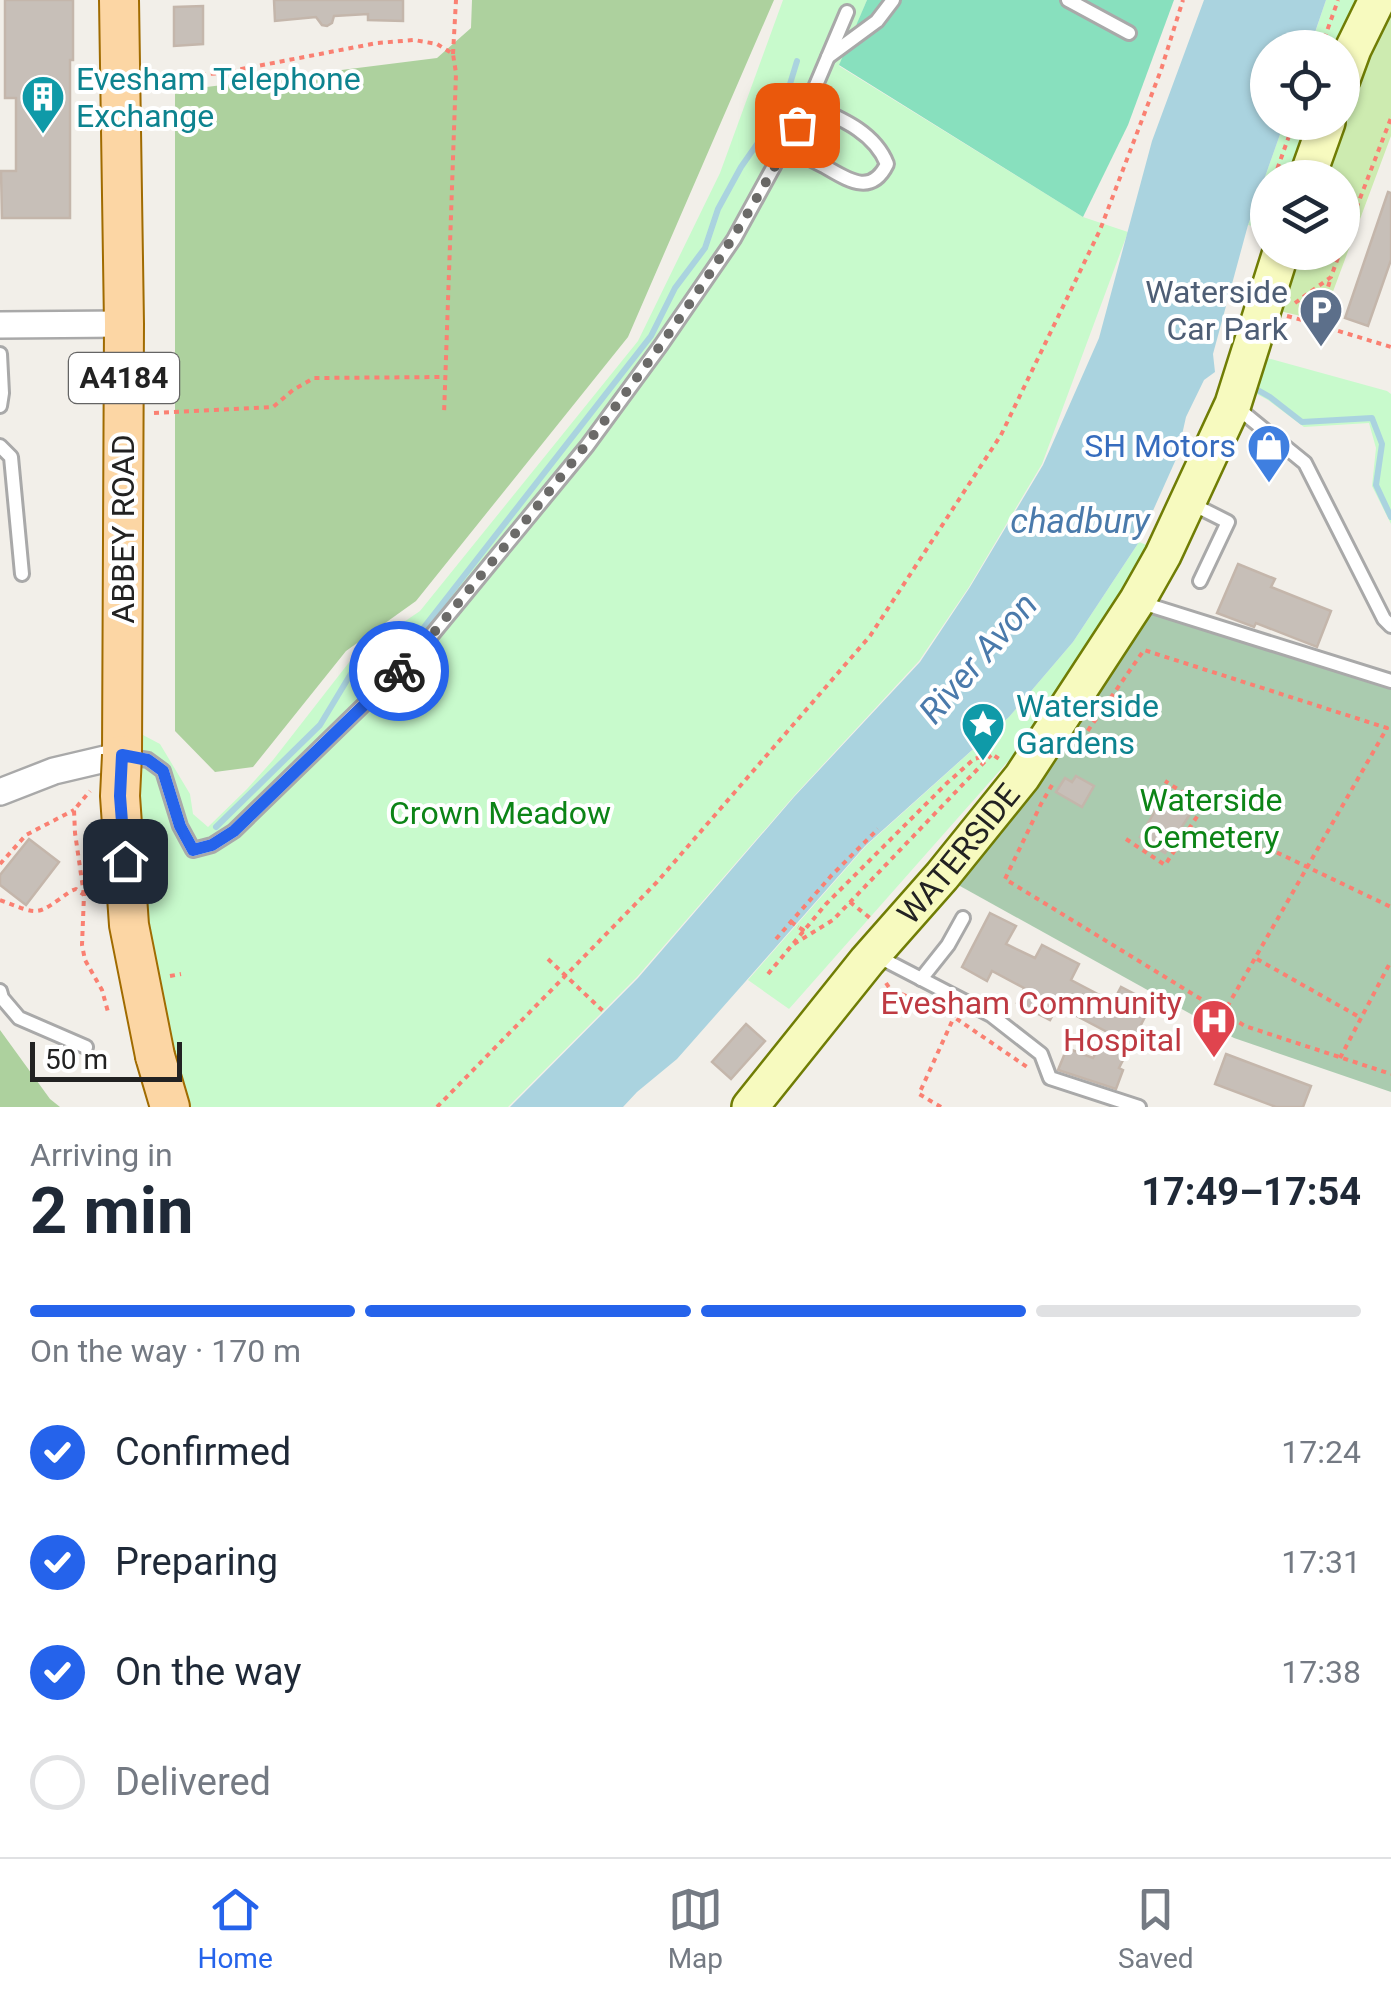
<!DOCTYPE html>
<html lang="en">
<head>
<meta charset="utf-8">
<style>
  body { margin:0; font-family:Roboto,sans-serif; background:#f2f2f3; color:#1f2937; height:100vh; display:flex; flex-direction:column; font-size:38px; white-space:nowrap }
  * { box-sizing:border-box; margin:0 }
  p { font-size:32px; color:#747a83 }
  .icon { flex:none; width:55px; height:55px; fill:none; stroke:currentColor; stroke-width:2; stroke-linecap:round; stroke-linejoin:round }
  .map { position:relative; height:1107px; overflow:hidden }
  .details { display:flex; flex-direction:column; background:#fff; flex:1 }
  .details>* { flex:none }
  .controls { position:absolute; left:1250px; top:30px; display:grid; gap:20px }
  .controls a { display:grid; place-items:center; width:110px; height:110px; border-radius:50%; background:#fff; box-shadow:0 2px 8px #0004; font-size:50px }
  .scale { position:absolute; left:30px; bottom:25px; width:152px; box-sizing:border-box; padding-left:10px; border:5px solid #222; border-top:0; font-size:28px; line-height:35px; white-space:nowrap; color:#222; -webkit-text-stroke:8px #fff; paint-order:stroke }
  .pin { position:absolute; display:grid; place-items:center; width:85px; height:85px; color:#fff; margin:-42px; border-radius:20px; box-shadow:0 5px 15px #0006 }
  .courier { position:absolute; display:grid; place-items:center; width:100px; height:100px; margin:-50px; border:8px solid #2563eb; border-radius:50%; background:#fff; color:#222; box-shadow:0 2px 12px #0007 }
  .summary em { font-style:normal; font-weight:700 }
  .summary div { display:flex; flex-direction:column-reverse }
  .summary { display:flex; align-items:center; justify-content:space-between; height:170px; padding:0 30px }
  h1 { font-size:65px; font-weight:700; line-height:75px }
  .bar { display:grid; grid-template-columns:repeat(4,1fr); gap:15px 10px; align-content:center; height:120px; padding:0 30px }
  .bar i { height:12px; border-radius:8px; background:#e0e1e3 }
  .bar .active { background:#2563eb }
  .bar p { grid-column:span 4 }
  ol { padding:0 30px; list-style:none }
  li { display:flex; align-items:center; gap:30px; height:110px }
  li p { margin-inline-start:auto }
  li .icon { padding:10px; border-radius:50%; background:#2563eb; color:#fff; stroke-width:4 }
  li:last-child { color:#747a83 }
  li i { width:55px; height:55px; border:5px solid #e0e1e3; border-radius:50% }
  .dock { display:flex; justify-content:space-around; align-items:center; height:140px; border-top:2px solid #e0e1e3; background:#fff; font-size:28px; color:#747a83 }
  .dock a { display:grid; justify-items:center; gap:5px }
  .dock .active { color:#2563eb }
  .map>svg:first-child { display:block }
  .grass { fill:#cdebb0 }
  .forest { fill:#add19e }
  .cemetery { fill:#aacbaf }
  .park { fill:#c8facc }
  .pitch { fill:#88e0be }
  .water { fill:#aad3df }
  .lines { fill:none; stroke-linecap:round; stroke-linejoin:round }
  .stream { stroke:#aad3df; stroke-width:6 }
  .building { fill:#c7bfb8; stroke:#c4b6ab; stroke-width:2.5 }
  .lane-casing { stroke:#a9a9a9; stroke-width:18 }
  .street-casing { stroke:#a9a9a9; stroke-width:30 }
  .secondary-casing { stroke:#707d05; stroke-width:40 }
  .primary-casing { stroke:#a06b00; stroke-width:42 }
  .path { stroke:#fa8072; stroke-width:4; stroke-dasharray:5 5; stroke-linecap:butt }
  .lane { stroke:#fff; stroke-width:12 }
  .street { stroke:#fff; stroke-width:25 }
  .secondary { stroke:#f7fabf; stroke-width:35 }
  .primary { stroke:#fcd6a4; stroke-width:38 }
  .primary-bridge-casing { stroke:#a06b00; stroke-width:42; stroke-linecap:butt }
  .primary-bridge { stroke:#fcd6a4; stroke-width:38 }
  .done { stroke:#6b6a68; stroke-width:10; stroke-dasharray:0 18 }
  .route { stroke:#2563eb; stroke-width:12 }
  .labels { text-anchor:middle; stroke-width:8; stroke-linejoin:round; paint-order:stroke }
  .shield { fill:#fff; stroke:#646464; stroke-width:2.5 }
  .shield-label { font-size:30px; font-weight:bold; fill:#222 }
  .culture-label { font-size:32px; fill:#0d838f; stroke:#fff; text-anchor:start }
  .service-label { font-size:32px; fill:#4e5e75; stroke:#fff; text-anchor:end }
  .shop-label { font-size:32px; fill:#366cbe; stroke:#fff; text-anchor:end }
  .street-label { font-size:32px; fill:#222; stroke:#fff }
  .park-label { font-size:32px; fill:#0c8416; stroke:#fff }
  .health-label { font-size:32px; fill:#be3a42; stroke:#fff; text-anchor:end }
  .water-label { font-size:35px; font-style:italic; fill:#4a7aab; stroke:#fff }
</style>
</head>
<body>
<div class="map">
<svg width="1391" height="1107" viewBox="0 0 1391 1107">
  <rect width="100%" height="100%" fill="#f2efe9"/>
  <!-- grass -->
  <polygon class="grass" points="1391,0 1391,136 1322,321 1263,307 1281,253 1342,252 1342,178 1307,177 1342,122 1343,79"/>
  <!-- forest -->
  <g class="forest">
    <polygon points="472,0 774,0 628,337 416,601 346,651 253,767 215,772 175,731 175,91 437,58 471,28"/>
    <polygon points="0,1030 50,1099 60,1107 0,1107"/>
  </g>
  <!-- cemetery -->
  <polygon class="cemetery" points="1137,601 1391,681 1391,1092 1234,1038 942,876"/>
  <!-- park -->
  <g class="park">
    <polygon points="783,0 867,0 839,66 1083,217 1128,232 1042,464 969,587 919,661 794,796 637,977 508,1107 173,1107 158,1055 124,725 160,744 190,794 193,814 208,827 247,789 273,760 354,656 420,611 638,341 720,173"/>
    <polygon points="1326,0 1377,0 1342,48 1310,48"/>
    <polygon points="1284,123 1327,123 1307,177 1268,178 1267,229 1248,225"/>
    <polygon points="1267,358 1387,391 1391,394 1391,524 1372,486 1376,448 1369,423 1304,427 1268,400 1255,393"/>
    <polygon points="1139,542 1149,546 1025,742 789,1009 748,980 866,846 1009,717 1073,642"/>
  </g>
  <!-- pitch -->
  <polygon class="pitch" points="867,0 1174,0 1128,125 1083,217 839,65"/>
  <!-- water -->
  <polygon class="water" points="1204,0 1326,0 1310,47 1268,48 1268,122 1284,123 1248,225 1213,354 1215,372 1204,380 1186,417 1177,457 1139,542 1073,642 1009,717 865,846 677,1059 637,1092 623,1107 510,1107 638,978 794,797 920,662 970,587 1043,465 1099,338 1152,141"/>
  <g class="lines">
    <!-- stream -->
    <g class="stream">
      <polyline points="1256,389 1270,397 1302,422 1372,418 1382,444 1376,485 1391,517"/>
      <polyline points="216,827 320,725 355,667 414,640 651,336 675,288 705,248 718,209 741,167 783,107 797,61"/>
    </g>
  </g>
  <!-- building -->
  <g class="building">
    <polygon points="5,0 73,0 73,60 70,60 70,218 2,218 1,171 16,171 16,98 5,98"/>
    <polygon points="274,0 403,0 403,21 368,20 368,14 334,16 332,23 327,26 322,25 316,17 275,21"/>
    <polygon points="203,6 203,44 174,46 174,7"/>
    <polygon points="1388,192 1391,193 1391,260 1368,326 1345,318"/>
    <polygon points="1238,564 1275,579 1271,587 1331,611 1317,647 1256,623 1254,627 1217,613"/>
    <polygon points="1076,776 1094,786 1082,807 1056,792 1065,778 1072,782"/>
    <polygon points="1167,790 1194,808 1165,853 1140,837"/>
    <polygon points="29,839 59,862 26,905 0,885 0,875"/>
    <polygon points="990,913 1016,926 1006,944 1035,958 1042,945 1079,964 1071,980 1113,1002 1121,987 1152,1003 1119,1068 1123,1070 1116,1089 1058,1070 1067,1048 1093,1058 1107,1032 1058,1006 1050,1020 1017,1003 1024,988 992,971 987,981 962,967"/>
    <polygon points="746,1024 765,1041 731,1079 712,1062"/>
    <polygon points="1226,1054 1311,1086 1303,1107 1276,1107 1215,1084"/>
  </g>
  <g class="lines">
    <defs>
      <g id="lane">
        <polyline points="1068,0 1129,33"/>
        <polyline points="828,57 877,21 893,0"/>
        <path d="M786,146C799,153 811,160 824,166C847,179 871,197 887,164C874,131 839,118 808,104"/>
        <polyline points="0,354 2,393 0,406"/>
        <polyline points="1235,406 1305,463 1384,619 1391,626"/>
        <polyline points="0,446 11,457 22,574"/>
        <polyline points="1190,503 1228,522 1200,581"/>
        <polyline points="1139,602 1391,681"/>
        <polyline points="124,756 148,760 163,771 180,826 193,850 212,845 234,831 417,653 587,446 661,345 734,239 808,104 847,12"/>
        <polyline points="875,955 991,1015 1041,1054 1050,1078 1139,1107"/>
        <polyline points="921,979 948,945 963,918"/>
        <polyline points="0,991 2,998 19,1018 86,1047"/>
      </g>
      <g id="street">
        <polyline points="0,325 124,324"/>
        <polyline points="0,792 54,771 122,755"/>
      </g>
      <g id="secondary">
        <polyline points="1342,79 1353,49 1377,0"/>
        <polyline points="1307,178 1327,122"/>
        <path id="s1" d="M750,1107L867,961L942,876L1022,777L1137,601L1163,555L1233,404L1281,252"/>
      </g>
      <g id="primary">
        <polyline points="119,0 124,324 122,755"/>
        <polyline points="155,1056 170,1107"/>
      </g>
    </defs>
    <!-- lane casing -->
    <use href="#lane" class="lane-casing"/>
    <!-- street casing -->
    <use href="#street" class="street-casing"/>
    <!-- secondary casing -->
    <use href="#secondary" class="secondary-casing"/>
    <!-- primary casing -->
    <use href="#primary" class="primary-casing"/>
    <!-- path -->
    <g class="path">
      <polyline points="1321,48 1338,0"/>
      <polyline points="453,54 456,0"/>
      <polyline points="151,79 221,73 377,43 414,40 437,44 453,54 456,73 444,415"/>
      <polyline points="1274,178 1294,122"/>
      <polyline points="1268,196 1264,204 1268,205"/>
      <polyline points="1342,245 1391,118"/>
      <polyline points="1295,303 1331,277 1340,252"/>
      <polyline points="1287,316 1317,324 1331,277"/>
      <polyline points="1319,325 1391,347"/>
      <polyline points="154,413 273,407 293,390 314,378 445,377"/>
      <polyline points="1082,739 1144,650 1387,728 1223,1014"/>
      <polyline points="1052,785 1041,804 1005,879 1245,1026 1391,1074"/>
      <polyline points="1180,831 1185,835 1276,852 1391,907"/>
      <polyline points="1126,839 1165,865 1204,806 1165,781"/>
      <polyline points="0,864 26,835 74,810"/>
      <polyline points="84,895 75,833 74,810 90,791"/>
      <path d="M0,900C42,916 35,916 71,891L76,889L84,895L82,945L85,960L102,990L108,1012"/>
      <polyline points="850,902 870,918"/>
      <polyline points="791,922 803,930 798,927"/>
      <polyline points="776,939 831,876 878,829"/>
      <polyline points="794,944 833,920 991,755"/>
      <polyline points="548,959 604,1012"/>
      <polyline points="1257,959 1361,1018"/>
      <polyline points="768,974 826,904 947,783 974,759 992,754 999,759"/>
      <polyline points="170,976 181,974"/>
      <polyline points="886,983 890,989 954,1017 1027,1067"/>
      <polyline points="1340,1058 1391,961"/>
      <polyline points="437,1107 657,882 870,636 1001,435 1100,230 1161,70 1183,0"/>
      <polyline points="941,1107 919,1094 954,1017"/>
    </g>
    <!-- lane -->
    <use href="#lane" class="lane"/>
    <!-- street -->
    <use href="#street" class="street"/>
    <!-- secondary -->
    <use href="#secondary" class="secondary"/>
    <!-- primary -->
    <use href="#primary" class="primary"/>
    <defs>
      <polyline id="primary-bridge" points="122,755 120,796 129,925 155,1056"/>
    </defs>
    <!-- primary-bridge casing -->
    <use href="#primary-bridge" class="primary-bridge-casing"/>
    <!-- primary-bridge -->
    <use href="#primary-bridge" class="primary-bridge"/>
  </g>
  <g class="lines">
    <!-- done -->
    <path class="done" d="M399,671L417,653C555,485 697,319 797,125"/>
    <!-- route -->
    <polyline class="route" points="125,861 120,796 122,755 148,760 163,771 180,826 193,850 212,845 234,831 399,671"/>
  </g>
  <!-- icons -->
  <defs>
    <symbol id="building-pin" viewBox="-11 -11 22 30"><path d="M0 17L-7.5 6A9.5 9.5 0 1 1 7.5 6Z" fill="#0f9aa8" stroke="#fff"/><path d="M-4-6H4V6H1V3H-1V6H-4ZM-2.5-4.3h1.7v1.8h-1.7ZM.8-4.3h1.7v1.8H.8ZM-2.5-1h1.7V.8h-1.7ZM.8-1h1.7V.8H.8Z" fill="#fff"/></symbol>
    <symbol id="parking-pin" viewBox="-11 -11 22 30"><path d="M0 17L-7.5 6A9.5 9.5 0 1 1 7.5 6Z" fill="#5c6f8a" stroke="#fff"/><path d="M-3.5-5.5H1a3.5 3.5 0 0 1 0 7H-1V5.5H-3.5ZM-1-3.4V-.6H.8a1.4 1.4 0 0 0 0-2.8Z" fill="#fff"/></symbol>
    <symbol id="shop-pin" viewBox="-11 -11 22 30"><path d="M0 17L-7.5 6A9.5 9.5 0 1 1 7.5 6Z" fill="#3f7fe0" stroke="#fff"/><path d="M-5-2.5h2.3a2.7 3.5 0 0 1 5.4 0H5L5.5 6h-11ZM-1.5-2.5h3a1.5 2.3 0 0 0-3 0Z" fill="#fff"/></symbol>
    <symbol id="sight-pin" viewBox="-11 -11 22 30"><path d="M0 17L-7.5 6A9.5 9.5 0 1 1 7.5 6Z" fill="#0f9aa8" stroke="#fff"/><path d="M0-6L1.8-2.2L6-1.7L2.9 1.2L3.7 5.4L0 3.3L-3.7 5.4L-2.9 1.2L-6-1.7L-1.8-2.2Z" fill="#fff"/></symbol>
    <symbol id="hospital-pin" viewBox="-11 -11 22 30"><path d="M0 17L-7.5 6A9.5 9.5 0 1 1 7.5 6Z" fill="#e0444e" stroke="#fff"/><path d="M-5-5h3v3.5h4V-5h3V5h-3V1.5h-4V5h-3Z" fill="#fff"/></symbol>
  </defs>
  <g fill-rule="evenodd">
    <use href="#building-pin" x="18" y="72" width="50" height="68"/>
    <use href="#parking-pin" x="1296" y="285" width="50" height="68"/>
    <use href="#shop-pin" x="1244" y="421" width="50" height="68"/>
    <use href="#sight-pin" x="958" y="699" width="50" height="68"/>
    <use href="#hospital-pin" x="1189" y="996" width="50" height="68"/>
  </g>
  <g class="labels">
    <!-- shield labels -->
    <rect class="shield" x="69" y="353" width="110" height="50" rx="8"/>
    <g class="shield-label">
      <text x="124" y="388">A4184</text>
    </g>
    <!-- culture labels -->
    <g class="culture-label">
      <text x="76" y="90">Evesham Telephone<tspan x="76" dy="37">Exchange</tspan></text>
      <text x="1016" y="717">Waterside<tspan x="1016" dy="37">Gardens</tspan></text>
    </g>
    <!-- service labels -->
    <g class="service-label">
      <text x="1288" y="303">Waterside<tspan x="1288" dy="37">Car Park</tspan></text>
    </g>
    <!-- shop labels -->
    <g class="shop-label">
      <text x="1236" y="457">SH Motors</text>
    </g>
    <!-- street labels -->
    <g class="street-label">
      <text transform="translate(123 529) rotate(-90)" y="11">ABBEY ROAD</text>
      <text dy="11" stroke="none"><textPath href="#s1" startOffset="328">WATERSIDE</textPath></text>
    </g>
    <!-- park labels -->
    <g class="park-label">
      <text x="1211" y="811">Waterside<tspan x="1211" dy="37">Cemetery</tspan></text>
      <text x="500" y="824">Crown Meadow</text>
    </g>
    <!-- health labels -->
    <g class="health-label">
      <text x="1182" y="1014">Evesham Community<tspan x="1182" dy="37">Hospital</tspan></text>
    </g>
    <!-- water labels -->
    <g class="water-label">
      <text x="1080" y="533">chadbury</text>
      <text transform="translate(978 658) rotate(-49)" y="12">River Avon</text>
    </g>
  </g>
</svg>
<div class="controls">
<a><svg class="icon" aria-label="locate" viewBox="0 0 24 24"><circle cx="12" cy="12" r="6"/><path d="M12 2v4M12 18v4M2 12h4M18 12h4"/></svg></a>
<a><svg class="icon" aria-label="layers" viewBox="0 0 24 24"><path d="M12 4l9 5-9 5-9-5zM3 14l9 5 9-5"/></svg></a>
</div>
<div class="scale">50 m</div>
<div class="pin" style="left:797px;top:125px;background:#ea580c"><svg class="icon" aria-label="bag" viewBox="0 0 24 24"><path d="M5 8h14l-1 12H6zM9 8a3 3 0 0 1 6 0"/></svg></div>
<div class="pin" style="left:125px;top:861px;background:#1f2937"><svg class="icon" aria-label="home" viewBox="0 0 24 24"><path d="M3 11l9-7 9 7M6 9v11h12V9"/></svg></div>
<div class="courier" style="left:399px;top:671px"><svg class="icon" aria-label="bike" viewBox="0 0 24 24"><circle cx="6" cy="16" r="4"/><circle cx="18" cy="16" r="4"/><path d="M6 16l4-8h5l3 8M10 8l3 8H6M13 5h3"/></svg></div>
</div>
<section class="details">
<div class="summary"><div><h1>2 min</h1><p>Arriving in</p></div><em>17:49–17:54</em></div>
<div class="bar"><i class="active"></i><i class="active"></i><i class="active"></i><i></i><p>On the way · 170 m</p></div>
<ol>
<li><svg class="icon" aria-label="check" viewBox="0 0 24 24"><path d="M5 12l5 5 9-10"/></svg>Confirmed<p>17:24</p></li>
<li><svg class="icon" aria-label="check" viewBox="0 0 24 24"><path d="M5 12l5 5 9-10"/></svg>Preparing<p>17:31</p></li>
<li><svg class="icon" aria-label="check" viewBox="0 0 24 24"><path d="M5 12l5 5 9-10"/></svg>On the way<p>17:38</p></li>
<li><i></i>Delivered</li>
</ol>
</section>
<nav class="dock">
<a class="active"><svg class="icon" aria-label="home" viewBox="0 0 24 24"><path d="M3 11l9-7 9 7M6 9v11h12V9"/></svg>Home</a>
<a><svg class="icon" aria-label="map" viewBox="0 0 24 24"><path d="M3 6l6-2 6 2 6-2v14l-6 2-6-2-6 2zM9 4v14M15 6v14"/></svg>Map</a>
<a><svg class="icon" aria-label="saved" viewBox="0 0 24 24"><path d="M7 4h10v16l-5-4-5 4z"/></svg>Saved</a>
</nav>
</body>
</html>
